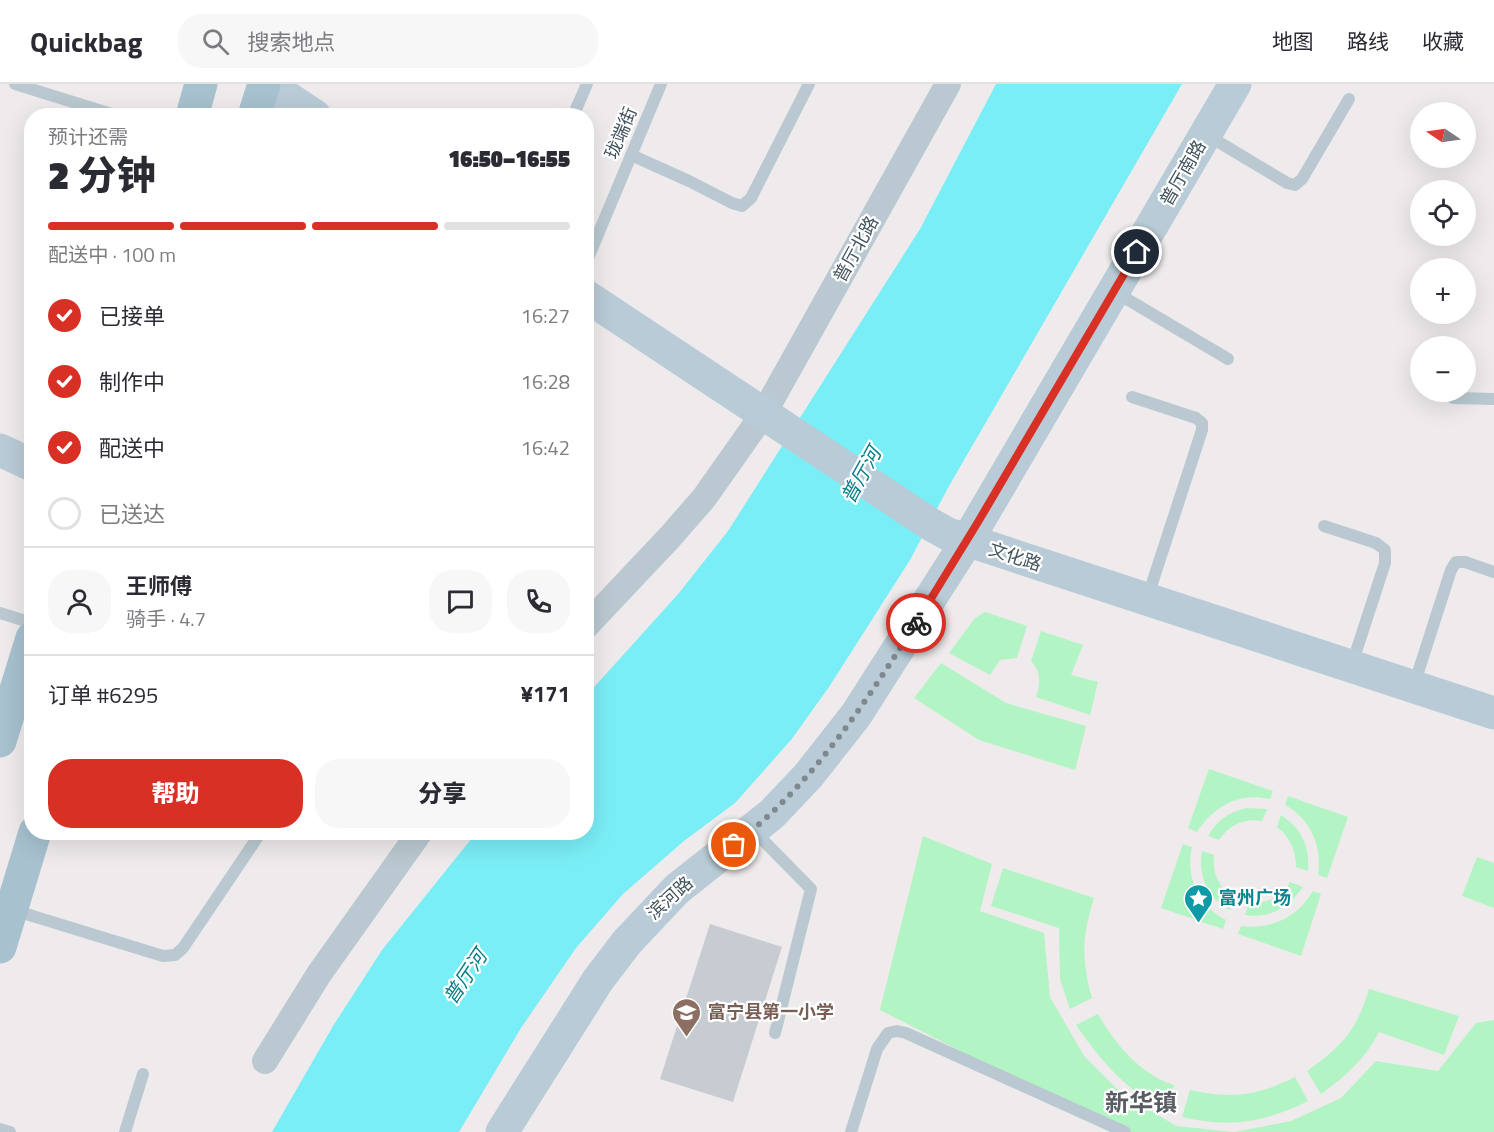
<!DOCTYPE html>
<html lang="zh">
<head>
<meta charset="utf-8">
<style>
  body { margin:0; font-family:"Titillium Web","Noto Sans SC",sans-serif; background:#f7f7f7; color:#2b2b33; height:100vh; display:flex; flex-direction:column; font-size:22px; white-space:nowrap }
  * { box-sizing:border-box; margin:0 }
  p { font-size:20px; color:#7c7c81 }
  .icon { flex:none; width:33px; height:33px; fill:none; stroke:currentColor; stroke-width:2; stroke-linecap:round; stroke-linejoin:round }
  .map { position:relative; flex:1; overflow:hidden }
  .details { position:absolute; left:24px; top:24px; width:570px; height:732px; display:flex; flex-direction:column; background:#fff; border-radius:24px; box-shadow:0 6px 24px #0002 }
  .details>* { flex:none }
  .needle { width:39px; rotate:283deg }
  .buttons { position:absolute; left:1410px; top:18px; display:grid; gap:12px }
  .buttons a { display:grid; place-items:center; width:66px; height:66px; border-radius:50%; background:#fff; box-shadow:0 6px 24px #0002; font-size:30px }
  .pin { position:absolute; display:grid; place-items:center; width:51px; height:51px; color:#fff; margin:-26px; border:3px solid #fff; border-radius:50%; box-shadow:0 2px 6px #0007 }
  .courier { position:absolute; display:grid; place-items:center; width:60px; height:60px; margin:-30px; border:4px solid #d93025; border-radius:50%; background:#fff; color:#222; box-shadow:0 2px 8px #0007 }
  .head em { font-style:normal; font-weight:800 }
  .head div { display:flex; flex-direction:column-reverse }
  .head { display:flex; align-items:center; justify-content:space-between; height:102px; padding:0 24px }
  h1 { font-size:39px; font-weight:800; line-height:45px }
  .bar { display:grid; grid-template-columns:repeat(4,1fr); gap:9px 6px; align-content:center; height:72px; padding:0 24px }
  .bar i { height:8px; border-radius:4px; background:#e1e1e2 }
  .bar .on { background:#d93025 }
  .bar p { grid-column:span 4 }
  .line { display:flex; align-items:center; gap:15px; padding:0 24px; border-top:2px solid #e1e1e2 }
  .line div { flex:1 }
  .round { display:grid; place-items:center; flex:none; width:63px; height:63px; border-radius:24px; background:#f7f7f7 }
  ol { padding:0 24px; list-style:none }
  li { display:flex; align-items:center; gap:18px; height:66px }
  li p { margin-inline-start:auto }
  li .icon { padding:6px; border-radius:50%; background:#d93025; color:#fff; stroke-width:4 }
  li:last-child { color:#7c7c81 }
  li i { width:33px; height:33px; border:3px solid #e1e1e2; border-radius:50% }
  .action { display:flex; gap:12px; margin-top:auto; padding:12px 24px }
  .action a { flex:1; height:69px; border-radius:24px; background:#d93025; color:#fff; font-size:24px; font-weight:800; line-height:69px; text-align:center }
  .action a+a { background:#f7f7f7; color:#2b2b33 }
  header { display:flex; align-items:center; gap:36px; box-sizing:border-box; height:84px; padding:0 30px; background:#fff; border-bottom:2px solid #e1e1e2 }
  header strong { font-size:28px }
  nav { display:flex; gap:33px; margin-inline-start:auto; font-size:21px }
  .search { width:420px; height:54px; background:#f7f7f7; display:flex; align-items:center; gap:15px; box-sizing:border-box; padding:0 21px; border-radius:24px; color:#7c7c81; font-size:22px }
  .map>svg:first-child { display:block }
  .green { fill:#b2f4c3 }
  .water { fill:#7aeef6 }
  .building { fill:#c7ccd2 }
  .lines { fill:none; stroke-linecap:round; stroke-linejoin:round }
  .lane { stroke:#bac9d1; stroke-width:12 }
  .street { stroke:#bac9d1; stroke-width:26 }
  .secondary { stroke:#b9cbd6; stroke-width:33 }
  .primary { stroke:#a7c1cf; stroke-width:33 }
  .done { stroke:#7f888e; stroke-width:6; stroke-dasharray:0 10.8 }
  .route { stroke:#d93025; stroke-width:8 }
  .labels { text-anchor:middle; stroke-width:4.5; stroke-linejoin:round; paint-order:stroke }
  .street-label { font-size:18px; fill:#42535b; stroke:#fff }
  .culture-label { font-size:18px; font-weight:bold; fill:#0d838f; stroke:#fff; text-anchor:start }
  .education-label { font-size:18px; font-weight:bold; fill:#785e54; stroke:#fff; text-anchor:start }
  .water-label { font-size:20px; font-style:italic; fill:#047f88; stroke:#fff }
  .district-label { font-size:24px; font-weight:bold; fill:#585d62; stroke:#fff }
</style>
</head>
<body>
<header>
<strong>Quickbag</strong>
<div class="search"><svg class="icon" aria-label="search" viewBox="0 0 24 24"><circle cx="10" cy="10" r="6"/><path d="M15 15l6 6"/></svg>搜索地点</div>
<nav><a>地图</a><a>路线</a><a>收藏</a></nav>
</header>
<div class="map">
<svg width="1494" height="1048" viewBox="0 0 1494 1048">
  <rect width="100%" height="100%" fill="#efebec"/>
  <!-- green -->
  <g class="green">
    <polygon points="985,528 1027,542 1017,574 1000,576 990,591 949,569 975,534"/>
    <path d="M1041,547L1083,561L1071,591L1098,598L1090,631L1036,613C1041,600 1041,587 1031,577Z"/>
    <polygon points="941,579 1006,619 1086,642 1075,686 979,656 914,614"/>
    <path d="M1209,685L1273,707L1270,715C1239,708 1214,722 1197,748L1188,744Z"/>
    <path d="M1288,712L1348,733L1327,794L1318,791C1323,763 1310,734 1285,721Z"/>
    <path d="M1247,724L1267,725L1262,737C1245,734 1229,741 1219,756L1208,752C1217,736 1230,727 1247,724Z"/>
    <path d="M1281,731C1302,745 1310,763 1308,787L1296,783C1296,766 1290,753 1277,743Z"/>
    <polygon points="923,752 992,780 980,827 1044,849 1050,913 1084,972 1121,1009 1176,1042 1234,1048 1291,1037 1341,1014 1376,977 1438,987 1476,939 1494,936 1494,1048 1120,1048 880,926"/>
    <path d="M1183,760L1192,763C1185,793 1199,822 1226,836L1223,845L1161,824Z"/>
    <path d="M1202,767L1214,771C1212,789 1219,804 1234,814L1230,826C1207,814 1198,791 1202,767Z"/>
    <polygon points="1477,773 1494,779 1494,824 1462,812"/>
    <path d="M1003,784L1094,814C1082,854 1081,873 1092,914L1070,925L1060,895L1059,844L991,822Z"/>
    <path d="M1290,798L1303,803C1288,823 1271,835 1245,831L1249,819C1266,820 1281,813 1290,798Z"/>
    <path d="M1313,807L1321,810L1301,872L1238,850L1241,842C1271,846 1298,833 1313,807Z"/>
    <path d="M1369,905L1459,932L1444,971L1379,948C1365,975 1345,993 1321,1010L1307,987C1343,961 1356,948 1369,905Z"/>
    <path d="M1098,930C1115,960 1140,990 1174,1001L1167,1028C1127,1007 1101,977 1076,941Z"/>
    <path d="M1295,993L1308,1017C1264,1039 1229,1044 1182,1033L1190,1006C1233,1015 1256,1012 1295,993Z"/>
  </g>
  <!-- water -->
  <polygon class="water" points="996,0 1182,0 949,402 910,476 829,603 791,656 735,719 684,757 623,810 576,864 521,944 459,1048 272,1048 333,942 382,866 476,749 586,748 587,611 679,509 728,447 920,145"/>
  <!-- building -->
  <polygon class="building" points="710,840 782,863 733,1018 660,995"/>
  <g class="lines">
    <!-- lane -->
    <g class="lane">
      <polyline points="15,0 118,32"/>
      <polyline points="573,32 587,0"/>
      <polyline points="1207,51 1287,99 1295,101 1302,95 1349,15"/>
      <polyline points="631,71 689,97 732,119 742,122 751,114 809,0"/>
      <polyline points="586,179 661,0"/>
      <polyline points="1115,208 1228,275"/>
      <polyline points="1132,313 1196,334 1202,339 1202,346 1147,515"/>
      <polyline points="1453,314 1494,315"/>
      <polyline points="1324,442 1376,459 1385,466 1385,479 1352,580"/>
      <polyline points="0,529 32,539"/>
      <polyline points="1414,601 1451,486 1456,478 1465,478 1494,488"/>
      <polyline points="754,747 811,805 775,949"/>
      <polyline points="13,826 163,872 175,871 183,864 261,748"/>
      <polyline points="0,1045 10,1048"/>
      <polyline points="125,1048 143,990"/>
      <polyline points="851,1048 877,965 888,949 897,947 906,949 1125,1048"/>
    </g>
    <!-- street -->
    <g class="street">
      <polyline points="586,542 670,453 704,414 764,329 948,0"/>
      <polyline points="265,977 319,890 420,748"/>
    </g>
    <!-- secondary -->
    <g class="secondary">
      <polyline points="267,0 315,32"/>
      <polyline points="586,212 930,440 948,450 1494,629"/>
      <polyline points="0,366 32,381"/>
      <polyline points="502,1048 598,896 627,858 677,805 772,730 808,692 856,631 967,457 1235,0"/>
    </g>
    <!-- primary -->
    <g class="primary">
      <polyline points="192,32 201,0"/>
      <polyline points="254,32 264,0"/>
      <polyline points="0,657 32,554"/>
      <polyline points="0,863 35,748"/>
    </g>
  </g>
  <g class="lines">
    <!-- done -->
    <path class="done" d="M734,761C812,701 864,621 916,539"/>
    <!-- route -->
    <polyline class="route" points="916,539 978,438 1137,168"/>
  </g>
  <!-- icons -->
  <defs>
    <symbol id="sight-pin" viewBox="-11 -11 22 30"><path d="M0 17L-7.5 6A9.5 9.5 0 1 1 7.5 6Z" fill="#0f9aa8" stroke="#fff"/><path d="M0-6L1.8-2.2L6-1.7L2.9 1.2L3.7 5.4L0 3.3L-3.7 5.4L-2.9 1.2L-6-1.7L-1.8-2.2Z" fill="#fff"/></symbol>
    <symbol id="school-pin" viewBox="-11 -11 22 30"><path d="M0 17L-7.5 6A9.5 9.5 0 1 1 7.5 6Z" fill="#8d6e63" stroke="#fff"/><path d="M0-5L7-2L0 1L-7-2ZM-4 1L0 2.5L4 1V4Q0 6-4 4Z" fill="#fff"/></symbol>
  </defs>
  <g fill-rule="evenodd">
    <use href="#sight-pin" x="1182" y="798" width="33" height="45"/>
    <use href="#school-pin" x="670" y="912" width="33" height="45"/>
  </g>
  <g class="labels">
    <!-- street labels -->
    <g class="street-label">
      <text transform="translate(621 49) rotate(-67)" y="6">珑端街</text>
      <text transform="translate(1183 89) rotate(-60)" y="6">普厅南路</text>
      <text transform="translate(856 165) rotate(-61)" y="6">普厅北路</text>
      <text transform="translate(1015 473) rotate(18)" y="6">文化路</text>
      <text transform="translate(670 814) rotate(-42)" y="6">滨河路</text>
    </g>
    <!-- culture labels -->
    <g class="culture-label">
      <text x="1219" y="820">富州广场</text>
    </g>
    <!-- education labels -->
    <g class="education-label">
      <text x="708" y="934">富宁县第一小学</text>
    </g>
    <!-- water labels -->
    <g class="water-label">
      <text transform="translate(861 391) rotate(-61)" y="7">普厅河</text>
      <text transform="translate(465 893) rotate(-56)" y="7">普厅河</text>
    </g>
    <!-- district labels -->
    <g class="district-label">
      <text x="1141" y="1027">新华镇</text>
    </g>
  </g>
</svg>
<div class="buttons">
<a><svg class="needle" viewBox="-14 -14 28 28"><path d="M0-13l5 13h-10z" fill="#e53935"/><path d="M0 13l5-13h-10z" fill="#7c7c81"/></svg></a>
<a><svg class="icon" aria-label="locate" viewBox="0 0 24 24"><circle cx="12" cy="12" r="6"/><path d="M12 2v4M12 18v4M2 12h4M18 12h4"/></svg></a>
<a>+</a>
<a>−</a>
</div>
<div class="pin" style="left:734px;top:761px;background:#ea580c"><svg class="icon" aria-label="bag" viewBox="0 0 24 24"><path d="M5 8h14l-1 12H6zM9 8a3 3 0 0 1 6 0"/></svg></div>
<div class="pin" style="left:1137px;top:168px;background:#1f2937"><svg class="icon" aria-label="home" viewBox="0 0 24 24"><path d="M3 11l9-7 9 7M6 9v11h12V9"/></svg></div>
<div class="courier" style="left:916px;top:539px"><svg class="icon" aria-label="bike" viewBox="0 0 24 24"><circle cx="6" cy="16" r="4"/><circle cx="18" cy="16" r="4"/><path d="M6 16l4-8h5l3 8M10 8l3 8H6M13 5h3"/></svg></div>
<section class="details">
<div class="head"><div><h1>2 分钟</h1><p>预计还需</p></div><em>16:50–16:55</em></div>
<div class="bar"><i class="on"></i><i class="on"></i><i class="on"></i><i></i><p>配送中 · 100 m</p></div>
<ol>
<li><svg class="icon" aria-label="check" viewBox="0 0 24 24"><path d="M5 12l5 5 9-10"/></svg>已接单<p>16:27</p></li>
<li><svg class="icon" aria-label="check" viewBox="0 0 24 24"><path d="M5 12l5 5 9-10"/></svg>制作中<p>16:28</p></li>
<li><svg class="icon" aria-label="check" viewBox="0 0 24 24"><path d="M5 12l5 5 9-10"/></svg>配送中<p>16:42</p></li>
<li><i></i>已送达</li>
</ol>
<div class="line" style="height:108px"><a class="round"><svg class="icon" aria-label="person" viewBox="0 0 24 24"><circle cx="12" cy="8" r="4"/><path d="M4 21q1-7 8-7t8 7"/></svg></a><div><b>王师傅</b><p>骑手 · 4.7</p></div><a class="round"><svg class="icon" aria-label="chat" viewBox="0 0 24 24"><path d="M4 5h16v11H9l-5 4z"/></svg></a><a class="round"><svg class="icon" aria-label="phone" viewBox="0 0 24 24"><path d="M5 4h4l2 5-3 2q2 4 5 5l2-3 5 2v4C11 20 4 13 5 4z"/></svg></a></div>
<div class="line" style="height:78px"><div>订单 #6295</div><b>¥171</b></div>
<div class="action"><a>帮助</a><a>分享</a></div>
</section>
</div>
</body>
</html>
